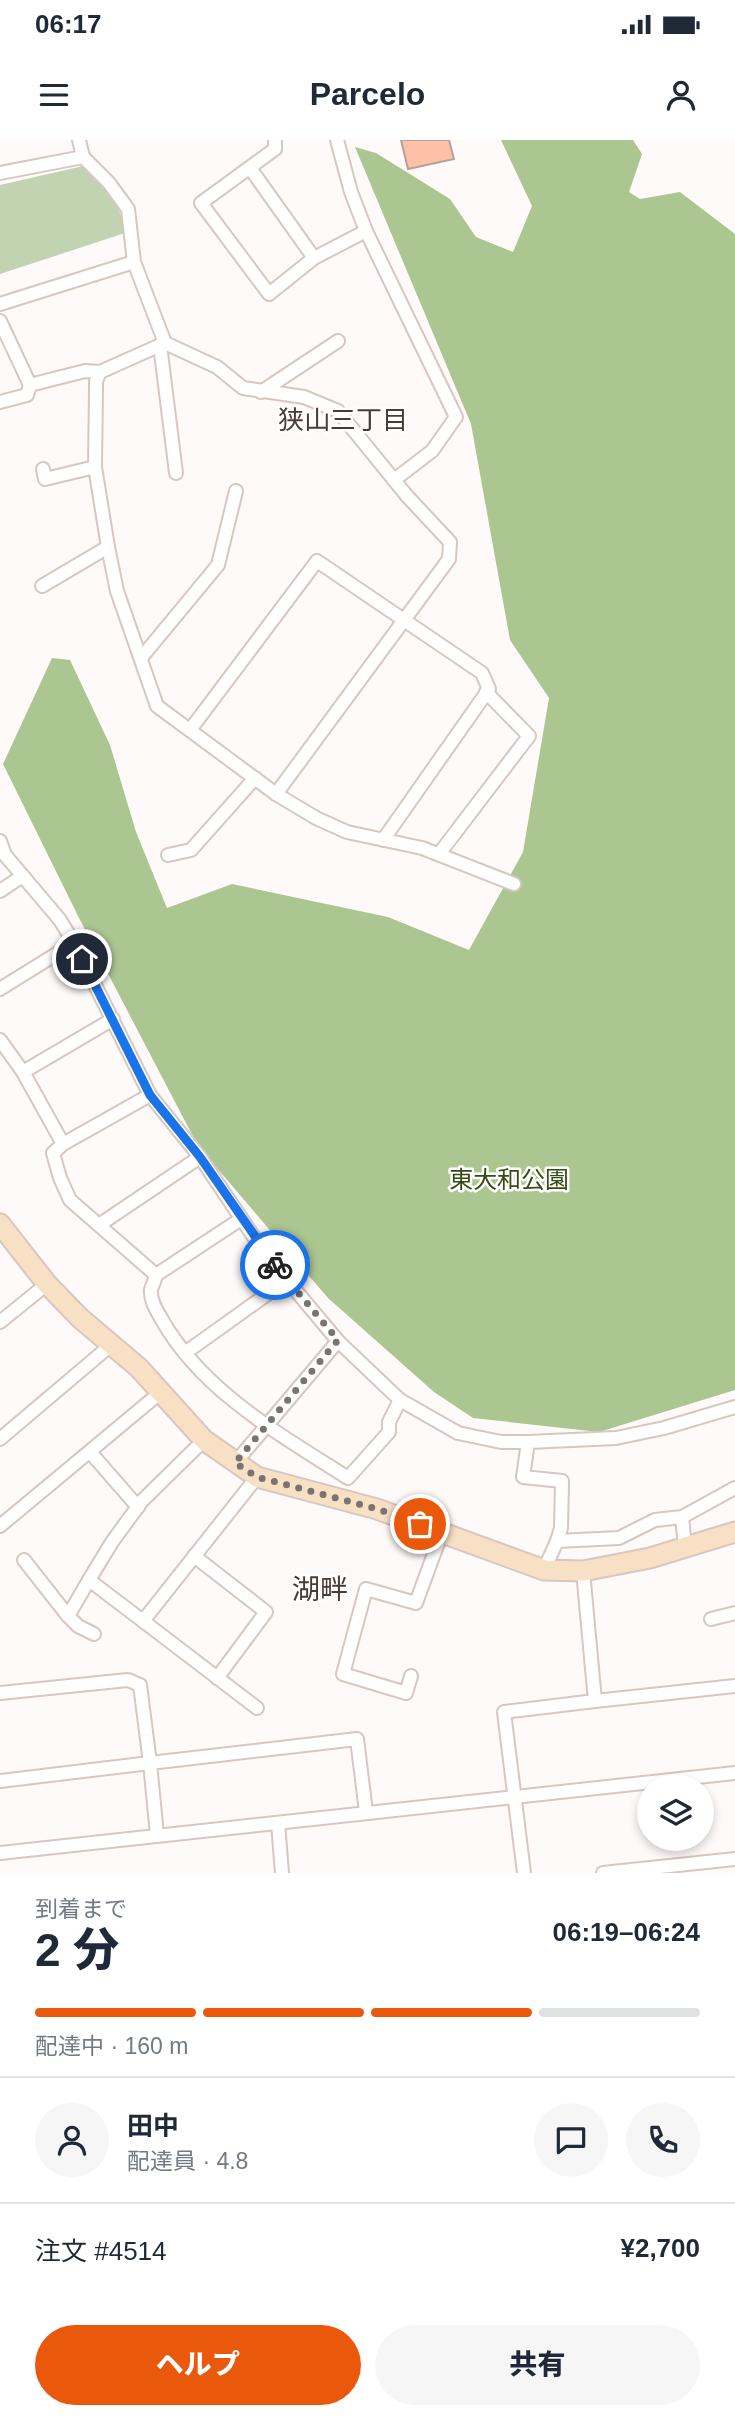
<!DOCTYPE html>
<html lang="ja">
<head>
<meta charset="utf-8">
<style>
  body { margin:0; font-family:Arial,"Noto Sans JP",sans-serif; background:#f6f6f7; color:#1f2937; height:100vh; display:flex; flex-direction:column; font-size:26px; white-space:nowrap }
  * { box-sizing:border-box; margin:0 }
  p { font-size:23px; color:#747a83 }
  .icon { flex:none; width:38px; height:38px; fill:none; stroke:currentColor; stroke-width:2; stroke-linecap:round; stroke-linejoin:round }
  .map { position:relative; height:1733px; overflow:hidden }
  .details { display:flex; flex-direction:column; background:#fff; flex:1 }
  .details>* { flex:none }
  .controls { position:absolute; left:637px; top:1634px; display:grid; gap:14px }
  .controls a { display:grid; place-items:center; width:77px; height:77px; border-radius:50%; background:#fff; box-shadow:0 4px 10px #0003; font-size:35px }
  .pin { position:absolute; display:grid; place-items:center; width:60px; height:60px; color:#fff; margin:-30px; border:4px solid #fff; border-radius:50%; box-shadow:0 2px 7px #0007 }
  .courier { position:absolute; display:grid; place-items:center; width:70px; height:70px; margin:-35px; border:5px solid #1a73e8; border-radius:50%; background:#fff; color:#222; box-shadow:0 2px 9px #0007 }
  .summary em { font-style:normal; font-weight:800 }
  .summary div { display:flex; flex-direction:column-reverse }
  .summary { display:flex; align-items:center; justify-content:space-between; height:119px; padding:0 35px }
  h1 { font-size:46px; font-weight:800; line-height:52px }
  .bar { display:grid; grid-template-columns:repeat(4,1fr); gap:10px 7px; align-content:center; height:84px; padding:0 35px }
  .bar i { height:9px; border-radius:5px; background:#e0e1e3 }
  .bar .selected { background:#ea580c }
  .bar p { grid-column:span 4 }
  .line { display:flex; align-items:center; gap:18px; padding:0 35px; border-top:2px solid #e0e1e3 }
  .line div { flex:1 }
  .round { display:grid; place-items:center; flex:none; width:74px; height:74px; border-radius:37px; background:#f6f6f7 }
  .cta { display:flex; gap:14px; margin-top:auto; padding:14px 35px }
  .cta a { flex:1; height:80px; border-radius:42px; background:#ea580c; color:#fff; font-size:28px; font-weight:800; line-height:80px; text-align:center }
  .cta a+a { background:#f6f6f7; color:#1f2937 }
  .status { display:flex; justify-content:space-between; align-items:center; height:49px; padding:0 35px; background:#fff; direction:ltr }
  .status svg { height:19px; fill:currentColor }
  header { display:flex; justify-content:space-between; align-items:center; height:91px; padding:0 35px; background:#fff; font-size:32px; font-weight:800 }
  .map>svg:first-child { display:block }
  .green { fill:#c2d3b1 }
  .forest { fill:#acc692 }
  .building { fill:#fcc1a7; stroke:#b3a39c; stroke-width:2 }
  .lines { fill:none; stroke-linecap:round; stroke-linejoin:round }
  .street-casing { stroke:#d7c7c0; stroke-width:16 }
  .secondary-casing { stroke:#d7c7c0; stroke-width:23 }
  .street { stroke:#fff; stroke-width:12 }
  .secondary { stroke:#f8e0c4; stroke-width:19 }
  .done { stroke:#797371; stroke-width:7; stroke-dasharray:0 12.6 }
  .route { stroke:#1a73e8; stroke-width:9 }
  .labels { text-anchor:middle; stroke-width:5; stroke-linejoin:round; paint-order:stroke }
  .park-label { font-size:24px; fill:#344b14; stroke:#fff }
  .neighbourhood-label { font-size:26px; fill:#493c36; stroke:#fff }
  .quarter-label { font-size:28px; fill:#493c36; stroke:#fff }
</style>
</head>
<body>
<div class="status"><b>06:17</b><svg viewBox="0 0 49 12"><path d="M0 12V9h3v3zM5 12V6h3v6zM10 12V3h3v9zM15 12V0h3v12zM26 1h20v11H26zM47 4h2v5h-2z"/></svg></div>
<header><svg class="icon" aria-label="menu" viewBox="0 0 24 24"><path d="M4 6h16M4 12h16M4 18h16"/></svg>Parcelo<svg class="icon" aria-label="person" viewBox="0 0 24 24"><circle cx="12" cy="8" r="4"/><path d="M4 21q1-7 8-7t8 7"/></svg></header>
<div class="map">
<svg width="735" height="1733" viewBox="0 0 735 1733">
  <rect width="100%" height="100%" fill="#fefaf9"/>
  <!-- green -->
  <path class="green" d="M83,26C107,49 120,59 125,93L0,134V45Z"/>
  <!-- forest -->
  <polygon class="forest" points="501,0 633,0 642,14 629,52 640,59 680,52 735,94 735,1250 599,1292 473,1278 434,1252 328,1158 198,1006 80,780 3,624 52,518 70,520 110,605 136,692 167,768 232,744 388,777 469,810 523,712 549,558 510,500 471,284 355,7 376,13 450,59 476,97 513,112 532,66"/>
  <!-- building -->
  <polygon class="building" points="401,0 449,0 454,19 408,29"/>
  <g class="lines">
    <defs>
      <g id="street">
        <polyline points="275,0 275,9 201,63 269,154 314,118 366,91"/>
        <polyline points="337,0 351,52 366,91 456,277 432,311 394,340"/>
        <polyline points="83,17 109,43 128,69 134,122 165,203 217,227 243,248 304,257 338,271 407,356 450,402 449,419 276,654"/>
        <polyline points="250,28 314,118"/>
        <polyline points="0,33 83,17 79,0"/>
        <polyline points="0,164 134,122"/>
        <polyline points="0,181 30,245 85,231 100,232"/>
        <polyline points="165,203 100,232 96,241 96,249 95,327 108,407 117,451 157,566 276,654 316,678 347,692 422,708 514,744"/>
        <polyline points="160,205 176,333"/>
        <polyline points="261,252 338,201"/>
        <polyline points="0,262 27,255 30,245"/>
        <polyline points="43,329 45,339 95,327"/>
        <polyline points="42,446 108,407"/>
        <polyline points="141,518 218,425 236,351"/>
        <polyline points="190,590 317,421 482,533 489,549 383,700"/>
        <polyline points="0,701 5,715 60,780 74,803 150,955 200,1017 266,1115 338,1201 400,1260 458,1293 501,1302 528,1302"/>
        <polyline points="439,714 529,596 486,552"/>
        <polyline points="168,715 191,710 255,638"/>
        <polyline points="0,751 21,737"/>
        <polyline points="0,849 74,803"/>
        <polyline points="0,900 23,932 63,1004"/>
        <polyline points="23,932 113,879"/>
        <polyline points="150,955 63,1004 53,1013 60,1038 70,1060 156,1135"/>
        <path d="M241,1079L156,1135C155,1140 152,1146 151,1150C150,1161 157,1171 162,1180C203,1252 281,1295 348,1338L389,1292V1282L400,1260"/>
        <polyline points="99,1085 200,1017"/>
        <polyline points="0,1182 47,1144"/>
        <polyline points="185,1213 287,1140"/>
        <polyline points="0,1299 111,1205"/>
        <polyline points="90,1312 138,1367"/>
        <polyline points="235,1323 338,1201"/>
        <polyline points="257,1337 143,1481 257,1568"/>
        <polyline points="682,1377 685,1407"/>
        <polyline points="0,1386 161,1252"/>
        <polyline points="557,1401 561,1388 562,1341 523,1337 528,1302 616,1298 664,1288 735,1267"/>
        <polyline points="194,1416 266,1472 217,1538"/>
        <polyline points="24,1420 68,1476 89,1440"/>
        <polyline points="544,1430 557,1401 619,1398 655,1380 682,1377 735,1348"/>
        <polyline points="68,1476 78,1486 94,1494"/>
        <polyline points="711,1479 735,1473"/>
        <polyline points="143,1481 89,1440 112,1402 142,1361 204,1300"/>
        <polyline points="411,1536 406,1553 343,1534 366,1449 416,1463 442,1392"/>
        <polyline points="0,1553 128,1540 140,1545 150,1623 0,1641"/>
        <polyline points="595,1561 735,1546"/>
        <polyline points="278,1683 282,1733"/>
        <polyline points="157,1695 150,1623 357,1599 366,1672"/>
        <polyline points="0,1713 735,1633"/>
        <polyline points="524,1733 504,1572 595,1561 583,1431"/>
        <polyline points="603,1733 735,1719"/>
      </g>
      <polyline id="secondary" points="0,1084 47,1144 80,1178 139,1228 204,1300 257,1337 377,1369 544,1430 583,1431 650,1418 735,1392"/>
    </defs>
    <!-- street casing -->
    <use href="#street" class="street-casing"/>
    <!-- secondary casing -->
    <use href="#secondary" class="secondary-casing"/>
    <!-- street -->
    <use href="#street" class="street"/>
    <!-- secondary -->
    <use href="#secondary" class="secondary"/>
  </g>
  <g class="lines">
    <!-- done -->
    <polyline class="done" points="275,1125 338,1200 235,1323 257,1337 377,1369 420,1384"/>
    <!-- route -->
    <polyline class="route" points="82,819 150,955 200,1017 275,1125"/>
  </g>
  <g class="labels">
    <!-- park labels -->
    <g class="park-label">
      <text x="509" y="1048">東大和公園</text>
    </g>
    <!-- neighbourhood labels -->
    <g class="neighbourhood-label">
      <text x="343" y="289">狭山三丁目</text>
    </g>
    <!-- quarter labels -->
    <g class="quarter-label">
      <text x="320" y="1459">湖畔</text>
    </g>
  </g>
</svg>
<div class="controls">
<a><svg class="icon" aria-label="layers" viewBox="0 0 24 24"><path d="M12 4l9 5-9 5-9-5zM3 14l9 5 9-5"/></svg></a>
</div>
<div class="pin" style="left:420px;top:1384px;background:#ea580c"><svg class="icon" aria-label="bag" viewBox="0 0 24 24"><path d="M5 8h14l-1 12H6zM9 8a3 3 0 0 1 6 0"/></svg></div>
<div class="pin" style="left:82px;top:819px;background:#1f2937"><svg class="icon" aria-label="home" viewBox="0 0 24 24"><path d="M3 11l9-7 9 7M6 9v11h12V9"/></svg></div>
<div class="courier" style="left:275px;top:1125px"><svg class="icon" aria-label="bike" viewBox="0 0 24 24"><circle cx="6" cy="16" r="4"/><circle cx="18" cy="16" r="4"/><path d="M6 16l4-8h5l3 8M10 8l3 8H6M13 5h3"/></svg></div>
</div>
<section class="details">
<div class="summary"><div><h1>2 分</h1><p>到着まで</p></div><em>06:19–06:24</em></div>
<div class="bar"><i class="selected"></i><i class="selected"></i><i class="selected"></i><i></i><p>配達中 · 160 m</p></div>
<div class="line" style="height:126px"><a class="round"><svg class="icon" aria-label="person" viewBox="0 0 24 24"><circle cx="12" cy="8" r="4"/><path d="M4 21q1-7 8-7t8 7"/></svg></a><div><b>田中</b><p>配達員 · 4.8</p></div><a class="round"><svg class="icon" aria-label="chat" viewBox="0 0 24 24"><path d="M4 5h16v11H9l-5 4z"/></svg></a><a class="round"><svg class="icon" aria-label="phone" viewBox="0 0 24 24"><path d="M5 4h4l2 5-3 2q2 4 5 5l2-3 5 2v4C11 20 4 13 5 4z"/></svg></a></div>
<div class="line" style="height:91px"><div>注文 #4514</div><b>¥2,700</b></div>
<div class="cta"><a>ヘルプ</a><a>共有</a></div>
</section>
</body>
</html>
